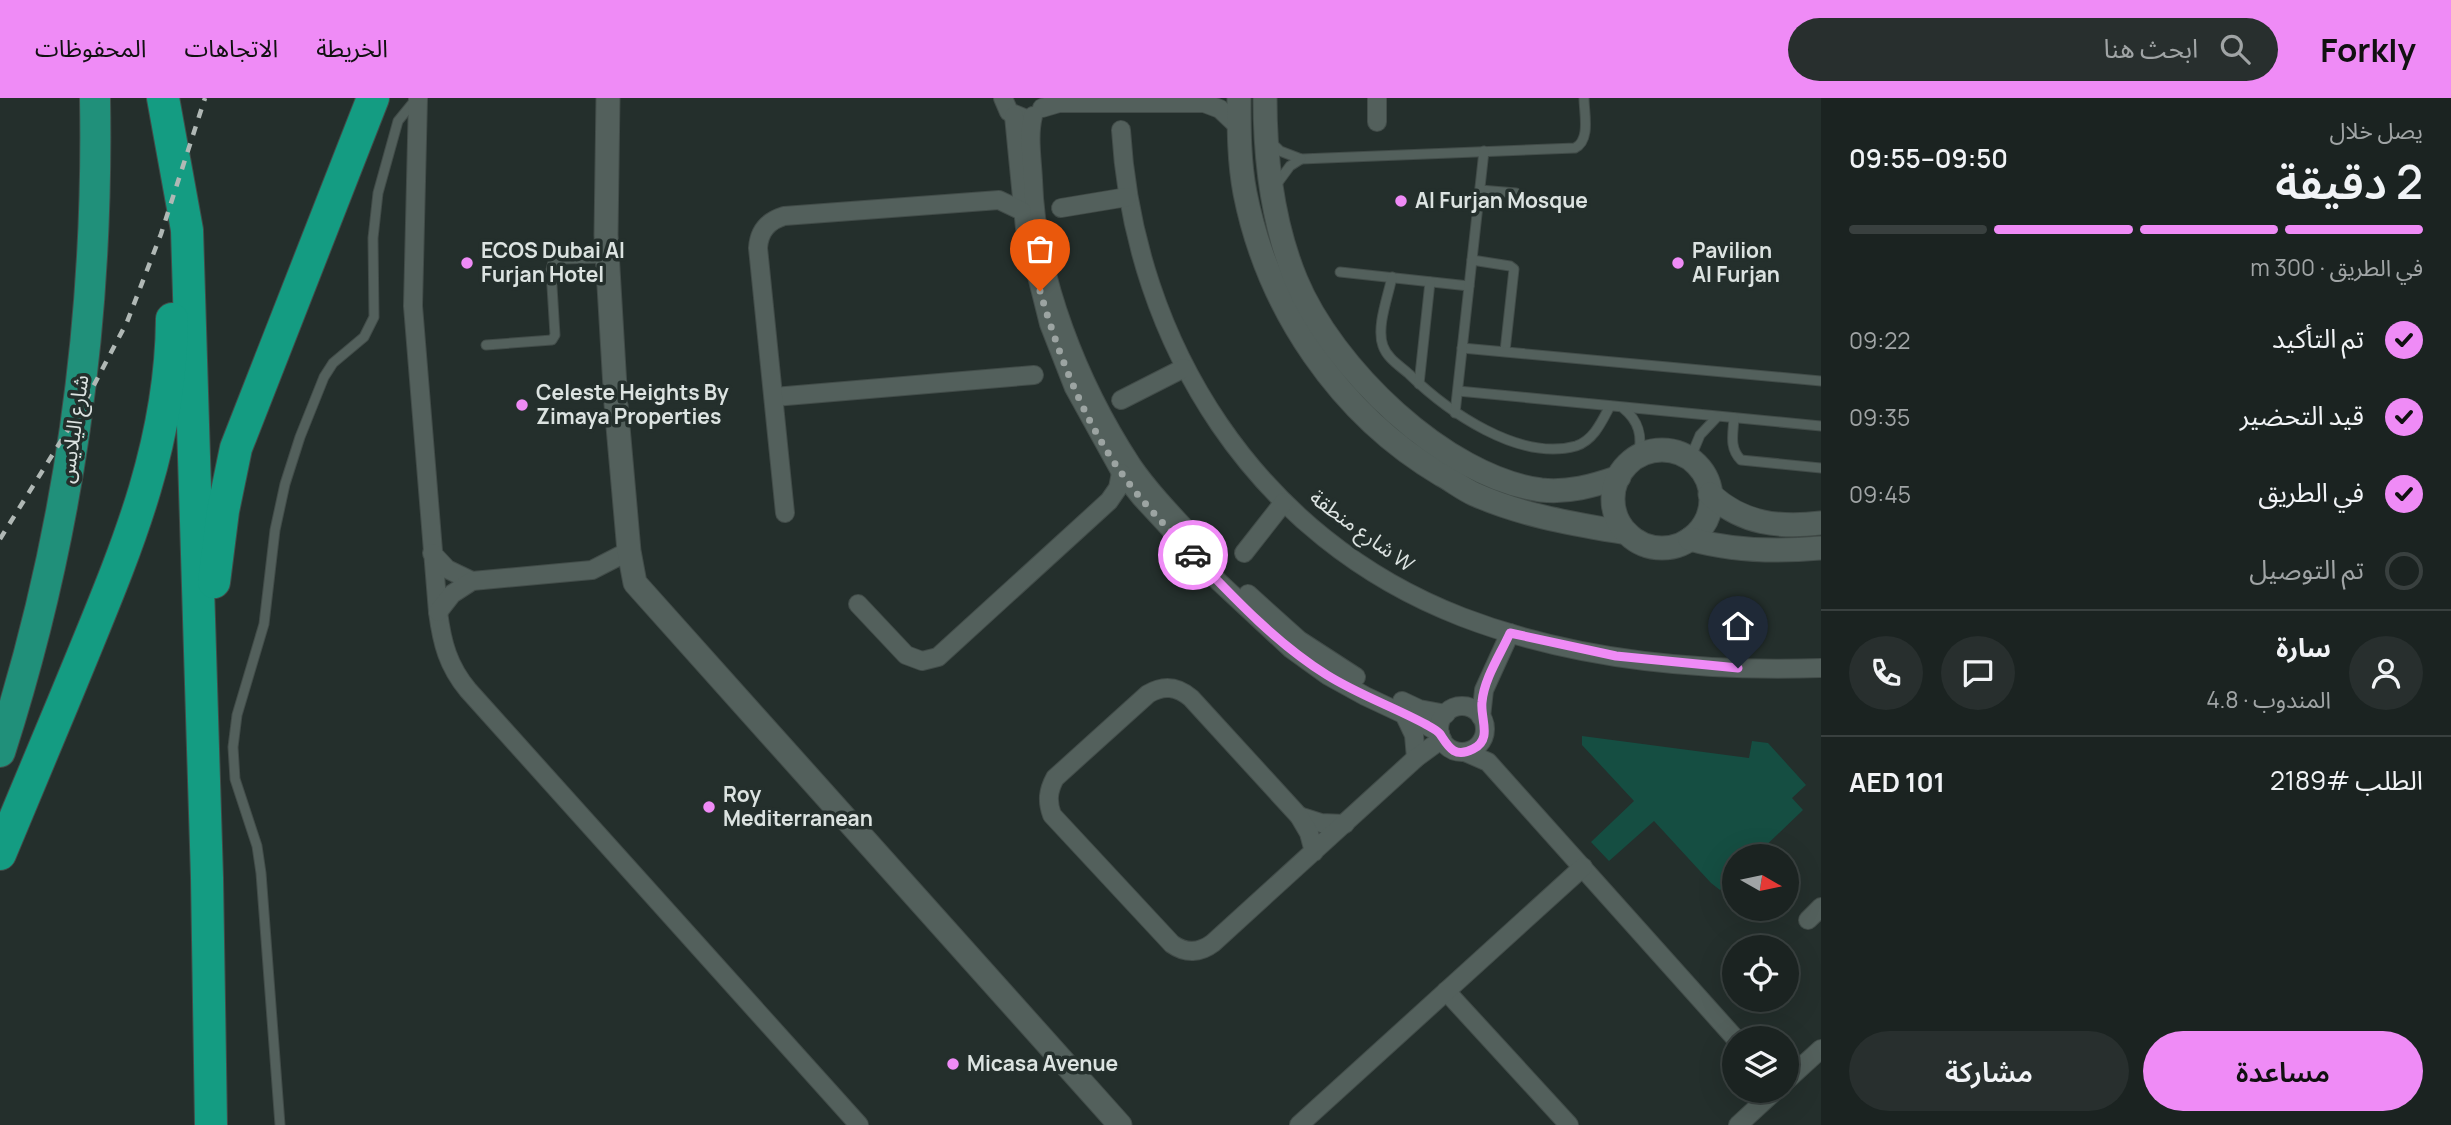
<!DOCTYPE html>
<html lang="ar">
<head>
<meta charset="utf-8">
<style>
  body { margin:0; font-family:Manrope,"Noto Sans Arabic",sans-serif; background:#282f2e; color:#f1f3f6; direction:rtl; height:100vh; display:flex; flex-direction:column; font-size:26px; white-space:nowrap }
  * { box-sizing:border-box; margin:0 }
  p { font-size:23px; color:#a0a4a5 }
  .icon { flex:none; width:38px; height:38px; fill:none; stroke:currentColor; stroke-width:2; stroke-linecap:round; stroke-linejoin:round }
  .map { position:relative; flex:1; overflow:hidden; direction:ltr }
  .details { display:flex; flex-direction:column; background:#1b2321; width:630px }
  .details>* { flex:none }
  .needle { width:46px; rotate:99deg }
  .buttons { position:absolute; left:1722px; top:746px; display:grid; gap:14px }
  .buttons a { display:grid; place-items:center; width:77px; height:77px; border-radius:50%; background:#1b2321; box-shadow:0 7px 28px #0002,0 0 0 2px #39403f; font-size:35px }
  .pin { position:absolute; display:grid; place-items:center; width:60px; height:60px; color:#fff; margin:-72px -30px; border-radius:50% 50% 50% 0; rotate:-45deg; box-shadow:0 0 7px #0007 }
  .pin .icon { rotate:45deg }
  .courier { position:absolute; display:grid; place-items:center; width:70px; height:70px; margin:-35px; border:5px solid #ef8bf6; border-radius:50%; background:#fff; color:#222; box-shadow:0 2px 9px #0007 }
  .headline em { font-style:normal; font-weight:600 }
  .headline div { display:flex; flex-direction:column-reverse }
  .headline { display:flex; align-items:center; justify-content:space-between; height:119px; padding:0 28px }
  h1 { font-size:46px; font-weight:600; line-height:52px }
  .bar { display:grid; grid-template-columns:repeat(4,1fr); gap:10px 7px; align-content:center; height:84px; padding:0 28px }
  .bar i { height:9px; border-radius:5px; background:#39403f }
  .bar .on { background:#ef8bf6 }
  .bar p { grid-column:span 4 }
  .line { display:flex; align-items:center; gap:18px; padding:0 28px; border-top:2px solid #39403f }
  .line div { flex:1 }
  .round { display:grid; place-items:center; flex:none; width:74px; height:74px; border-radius:37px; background:#282f2e }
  ol { padding:0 28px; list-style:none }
  li { display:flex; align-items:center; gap:21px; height:77px }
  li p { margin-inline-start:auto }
  li .icon { padding:7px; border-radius:50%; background:#ef8bf6; color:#111; stroke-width:4 }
  li:last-child { color:#a0a4a5 }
  li i { width:38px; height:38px; border:4px solid #39403f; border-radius:50% }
  .action { display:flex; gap:14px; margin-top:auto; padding:14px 28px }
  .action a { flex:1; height:80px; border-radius:42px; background:#ef8bf6; color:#111; font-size:28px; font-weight:600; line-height:80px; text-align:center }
  .action a+a { background:#282f2e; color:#f1f3f6 }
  header { display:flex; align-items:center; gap:42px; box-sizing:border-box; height:98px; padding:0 35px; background:#ef8bf6; color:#111 }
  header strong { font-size:33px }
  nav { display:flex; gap:38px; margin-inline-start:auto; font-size:24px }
  .search { width:490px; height:63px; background:#282f2e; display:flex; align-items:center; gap:18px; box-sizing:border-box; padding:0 24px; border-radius:38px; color:#a0a4a5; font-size:26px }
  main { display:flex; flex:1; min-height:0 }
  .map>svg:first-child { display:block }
  .green { fill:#154e42 }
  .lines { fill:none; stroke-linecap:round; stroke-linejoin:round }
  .service-casing { stroke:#424c49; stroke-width:11 }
  .minor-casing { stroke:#424c49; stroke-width:20 }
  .tertiary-casing { stroke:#424c49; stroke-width:25 }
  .trunk-casing { stroke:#424c49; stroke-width:32 }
  .motorway-casing { stroke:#424c49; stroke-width:34 }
  .service { stroke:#53605c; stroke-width:9 }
  .minor { stroke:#53605c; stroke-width:18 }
  .tertiary { stroke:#53605c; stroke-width:23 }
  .trunk { stroke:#20907a; stroke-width:30 }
  .motorway { stroke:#149c82; stroke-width:32 }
  .rail { stroke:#b0b8b5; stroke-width:4.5; stroke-dasharray:9 9; stroke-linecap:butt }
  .done { stroke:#9ca4a2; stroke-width:7; stroke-dasharray:0 12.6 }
  .route { stroke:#ef8bf6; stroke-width:9 }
  .poi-dot { fill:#ef8bf6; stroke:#242f2c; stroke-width:2.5 }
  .labels { text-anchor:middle; stroke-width:7; stroke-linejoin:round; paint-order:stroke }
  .poi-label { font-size:21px; font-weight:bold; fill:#dce3e1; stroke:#242f2c; text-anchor:start }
  .street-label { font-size:21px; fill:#dce3e1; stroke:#242f2c }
</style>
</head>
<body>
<header>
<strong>Forkly</strong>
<div class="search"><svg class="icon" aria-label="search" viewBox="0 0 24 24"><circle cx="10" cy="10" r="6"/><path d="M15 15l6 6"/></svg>ابحث هنا</div>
<nav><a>الخريطة</a><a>الاتجاهات</a><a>المحفوظات</a></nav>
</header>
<main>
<section class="details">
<div class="headline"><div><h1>2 دقيقة</h1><p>يصل خلال</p></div><em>09:50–09:55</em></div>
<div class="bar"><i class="on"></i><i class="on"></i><i class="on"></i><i></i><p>في الطريق · 300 m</p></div>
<ol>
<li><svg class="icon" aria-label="check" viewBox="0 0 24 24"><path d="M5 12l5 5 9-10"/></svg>تم التأكيد<p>09:22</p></li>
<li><svg class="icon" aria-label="check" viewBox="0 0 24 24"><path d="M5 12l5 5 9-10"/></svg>قيد التحضير<p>09:35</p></li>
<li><svg class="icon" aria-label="check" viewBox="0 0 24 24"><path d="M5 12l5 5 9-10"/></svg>في الطريق<p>09:45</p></li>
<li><i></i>تم التوصيل</li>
</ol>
<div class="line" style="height:126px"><a class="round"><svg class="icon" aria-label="person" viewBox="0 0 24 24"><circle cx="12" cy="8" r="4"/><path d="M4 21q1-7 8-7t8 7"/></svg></a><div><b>سارة</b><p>المندوب · 4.8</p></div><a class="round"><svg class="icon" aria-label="chat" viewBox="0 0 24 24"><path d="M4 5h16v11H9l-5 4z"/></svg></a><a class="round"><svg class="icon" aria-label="phone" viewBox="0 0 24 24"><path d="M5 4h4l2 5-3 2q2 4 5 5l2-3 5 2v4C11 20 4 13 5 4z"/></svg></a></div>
<div class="line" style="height:91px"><div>الطلب #2189</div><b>AED 101</b></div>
<div class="action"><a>مساعدة</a><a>مشاركة</a></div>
</section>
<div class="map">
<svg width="1821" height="1027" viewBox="0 0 1821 1027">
  <rect width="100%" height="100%" fill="#242f2c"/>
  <!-- green -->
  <polygon class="green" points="1582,638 1749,660 1752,643 1768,645 1806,687 1792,700 1803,712 1755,758 1734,758 1734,778 1720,792 1711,785 1654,723 1609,763 1591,744 1634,703 1582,647"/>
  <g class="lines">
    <defs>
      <g id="service">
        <path d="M1270,43L1280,53L1301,61L1575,50C1591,42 1584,15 1584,0"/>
        <polyline points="1276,87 1290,68 1301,61"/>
        <polyline points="1480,92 1516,95"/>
        <polyline points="1472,162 1510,168 1514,171 1505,253"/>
        <polyline points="1340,174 1469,188"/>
        <path d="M1392,179C1388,199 1376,229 1383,248C1387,260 1400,268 1409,276C1447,313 1519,364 1576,348C1594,342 1602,323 1610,308"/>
        <polyline points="486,247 552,242 555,237 551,172 553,164 561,161 605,160"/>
        <polyline points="1462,250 1821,283"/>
        <polyline points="1419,286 1430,184"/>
        <polyline points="1458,293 1821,328"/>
        <path d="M1623,310C1639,323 1643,338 1638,358"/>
        <polyline points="1455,315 1484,53"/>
        <path d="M1734,320C1733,336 1729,350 1741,362L1821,370"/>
        <polyline points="1690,361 1700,337 1717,319"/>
        <polyline points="280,1027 261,775 257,748 235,681 233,649 237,617 264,526 275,432 285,386 300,339 324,279 333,265 364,239 374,219 373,140 378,95 398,23 416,1"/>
      </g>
      <g id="minor">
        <path d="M418,0L413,208L438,514C442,545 448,568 468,592L859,1027"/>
        <polyline points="1003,0 1009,14 1024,20"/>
        <polyline points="1042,10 1059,5 1204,5 1220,11 1239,29"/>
        <polyline points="1014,18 1025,130 1049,226 1074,290 1121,375 1141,400 1219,484 1291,551 1327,577 1365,598 1416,622 1440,635"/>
        <path d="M1033,18C1028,38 1032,61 1033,82C1036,179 1079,286 1132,367C1152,396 1178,422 1202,448"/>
        <polyline points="1377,24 1377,0"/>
        <path d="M1121,32C1134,247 1257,440 1462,519C1574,562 1701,574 1821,570"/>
        <polyline points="1061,110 1127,99"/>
        <polyline points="774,299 1034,277"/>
        <polyline points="1121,302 1184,270"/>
        <path d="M785,415L758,150C759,133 768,123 784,118L999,102L1022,113"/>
        <polyline points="432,455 447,471 472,483"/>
        <polyline points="1244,455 1284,404"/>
        <polyline points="1248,496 1299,542 1356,579"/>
        <polyline points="858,506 906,557 922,563 938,559 1109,403 1118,390 1121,375"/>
        <polyline points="438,514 452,496 472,483 592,472 629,453"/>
        <polyline points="1402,603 1419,611 1446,616"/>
        <circle cx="1462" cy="631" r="23"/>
        <polyline points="1404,616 1414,637 1416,660"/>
        <polyline points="1481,619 1484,592 1510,535"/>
        <polyline points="1465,654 1488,664 1735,940"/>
        <polyline points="1299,718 1321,725 1345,726"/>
        <path d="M1314,754L1309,735L1299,718L1191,600C1177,588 1163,587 1148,596L1055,680C1048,693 1047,703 1052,717L1172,846C1186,856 1200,855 1213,845L1416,660L1442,641"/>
        <polyline points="1808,822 1821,809"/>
        <polyline points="1446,893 1569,1027"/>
        <polyline points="1787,982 1821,951"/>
        <polyline points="1299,1027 1583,769"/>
        <polyline points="1738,1027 1776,992"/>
      </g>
      <g id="tertiary">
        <polyline points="608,0 606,137 616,306 629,453 635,485 1120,1027"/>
        <path d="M1239,0C1239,31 1239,64 1245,95C1268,211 1340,317 1442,377C1453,383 1463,391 1474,396C1523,418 1575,426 1627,435"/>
        <path d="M1265,0C1265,62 1272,124 1296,182C1332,269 1444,379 1541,392C1568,395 1593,388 1619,379"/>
        <circle cx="1662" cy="401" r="49"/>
        <path d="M1710,396C1742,426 1779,430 1821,425"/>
        <path d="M1690,441C1732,453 1778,454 1821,450"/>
      </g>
      <path id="trunk" d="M0,654C69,439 99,225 95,0"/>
      <g id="motorway">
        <polyline points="163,0 187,132 207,780 211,1027"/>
        <polyline points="214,484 223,413 236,350 373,0"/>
        <path d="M0,756C27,691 55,625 82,559C128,447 171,345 172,221"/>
      </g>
    </defs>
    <!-- service casing -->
    <use href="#service" class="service-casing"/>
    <!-- minor casing -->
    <use href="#minor" class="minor-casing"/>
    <!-- tertiary casing -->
    <use href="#tertiary" class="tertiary-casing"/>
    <!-- trunk casing -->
    <use href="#trunk" class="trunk-casing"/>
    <!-- motorway casing -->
    <use href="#motorway" class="motorway-casing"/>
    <!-- service -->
    <use href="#service" class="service"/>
    <!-- minor -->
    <use href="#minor" class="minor"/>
    <!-- tertiary -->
    <use href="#tertiary" class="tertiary"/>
    <!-- trunk -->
    <use href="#trunk" class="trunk"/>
    <!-- motorway -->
    <use href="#motorway" class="motorway"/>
    <!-- rail -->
    <polyline class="rail" points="0,441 84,306 127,224 161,136 205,0"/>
  </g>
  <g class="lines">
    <!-- done -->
    <path class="done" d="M1040,193C1060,262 1087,331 1131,388C1150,413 1172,434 1193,457"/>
    <!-- route -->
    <path class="route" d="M1193,457C1234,500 1276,545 1327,577C1359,597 1394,609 1427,627C1430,629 1437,632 1440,636C1448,648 1454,661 1473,651C1493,641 1480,621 1482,604C1484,581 1500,557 1510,535L1616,558L1738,570"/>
  </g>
  <!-- markers -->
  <g class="poi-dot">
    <circle cx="1401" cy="103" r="7"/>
    <circle cx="467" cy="165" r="7"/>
    <circle cx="1678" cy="165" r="7"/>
    <circle cx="522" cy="307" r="7"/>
    <circle cx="709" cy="709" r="7"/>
    <circle cx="953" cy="966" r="7"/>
  </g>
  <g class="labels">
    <!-- poi labels -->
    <g class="poi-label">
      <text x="1415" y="110">Al Furjan Mosque</text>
      <text x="481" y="160">ECOS Dubai Al<tspan x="481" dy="24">Furjan Hotel</tspan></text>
      <text x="1692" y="160">Pavilion<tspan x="1692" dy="24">Al Furjan</tspan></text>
      <text x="536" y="302">Celeste Heights By<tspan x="536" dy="24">Zimaya Properties</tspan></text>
      <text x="723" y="704">Roy<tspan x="723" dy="24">Mediterranean</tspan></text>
      <text x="967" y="973">Micasa Avenue</text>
    </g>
    <!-- street labels -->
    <g class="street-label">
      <text transform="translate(74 331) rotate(-82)" y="7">شارع اليلايس</text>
      <text transform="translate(1362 433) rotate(36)" y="7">شارع منطقة W</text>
    </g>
  </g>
</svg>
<div class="buttons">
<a><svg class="needle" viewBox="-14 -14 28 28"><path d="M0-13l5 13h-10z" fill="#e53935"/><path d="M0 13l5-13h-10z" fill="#a0a4a5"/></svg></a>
<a><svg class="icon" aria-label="locate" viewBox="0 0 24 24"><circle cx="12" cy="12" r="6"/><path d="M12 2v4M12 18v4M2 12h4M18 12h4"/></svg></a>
<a><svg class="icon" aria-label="layers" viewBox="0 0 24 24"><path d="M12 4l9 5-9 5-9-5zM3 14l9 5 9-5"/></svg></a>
</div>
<div class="pin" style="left:1040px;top:193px;background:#ea580c"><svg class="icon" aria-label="bag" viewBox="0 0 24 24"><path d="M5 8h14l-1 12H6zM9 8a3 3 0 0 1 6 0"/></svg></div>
<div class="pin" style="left:1738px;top:570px;background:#1f2937"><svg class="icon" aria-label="home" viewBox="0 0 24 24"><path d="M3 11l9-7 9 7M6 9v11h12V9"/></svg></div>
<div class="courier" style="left:1193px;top:457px"><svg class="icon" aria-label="car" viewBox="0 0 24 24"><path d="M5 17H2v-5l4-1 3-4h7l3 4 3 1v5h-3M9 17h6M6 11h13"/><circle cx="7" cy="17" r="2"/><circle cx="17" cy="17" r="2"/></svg></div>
</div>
</main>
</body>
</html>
